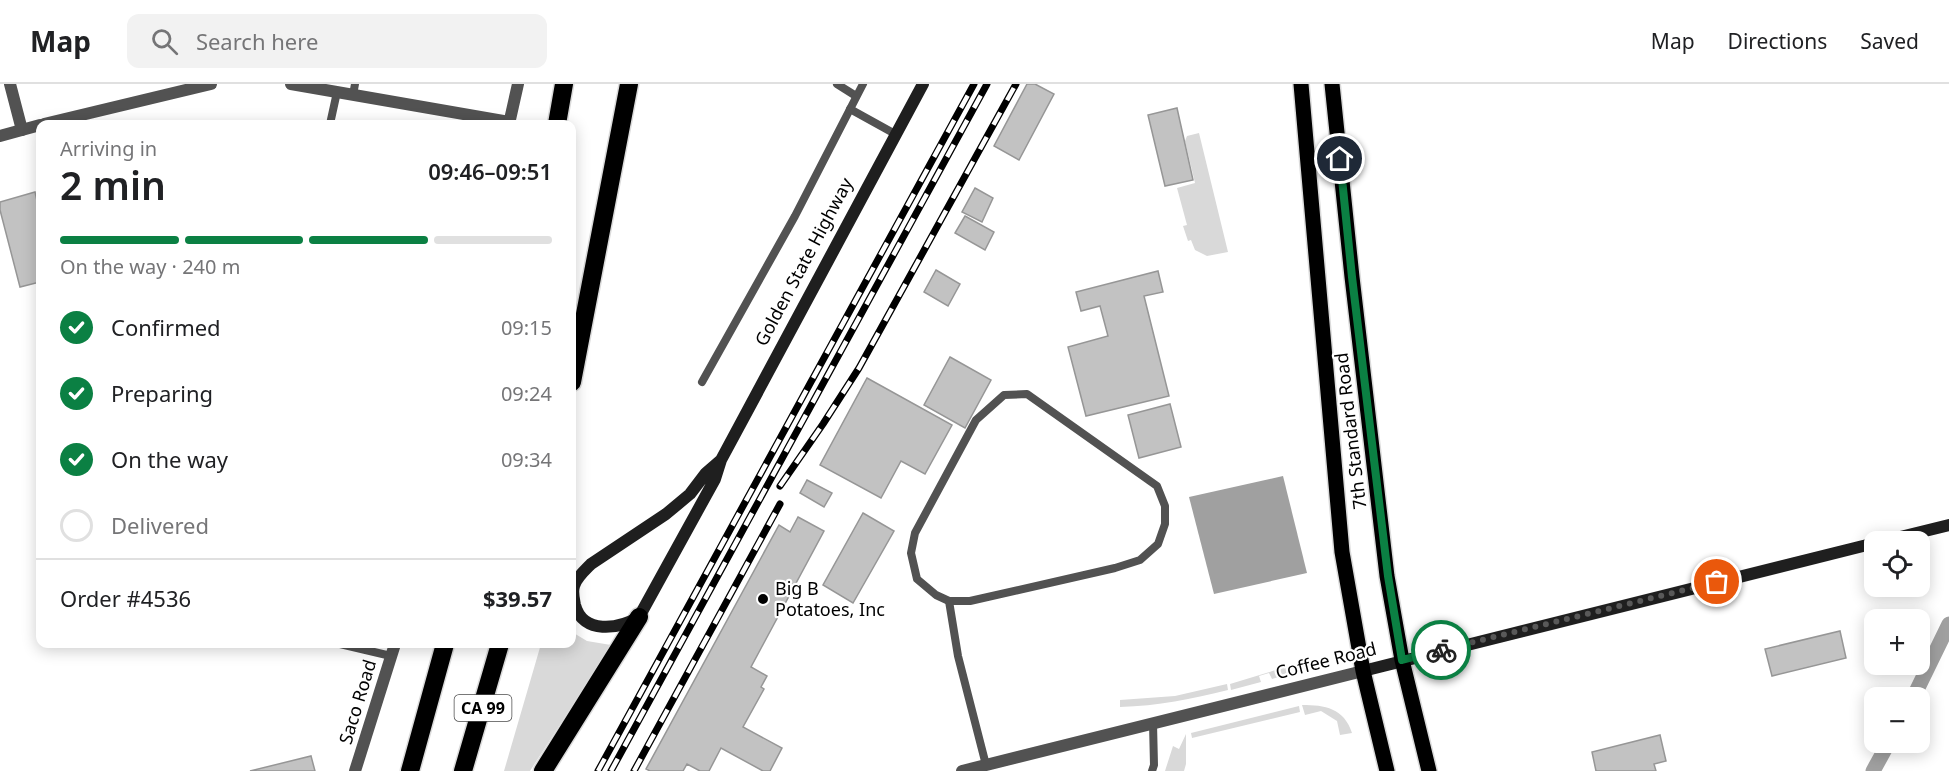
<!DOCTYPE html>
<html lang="en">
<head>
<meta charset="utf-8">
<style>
  body { margin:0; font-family:"Noto Sans",sans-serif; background:#f2f2f2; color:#202124; height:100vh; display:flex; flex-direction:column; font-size:22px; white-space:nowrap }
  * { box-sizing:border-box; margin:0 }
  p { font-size:20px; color:#757577 }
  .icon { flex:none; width:33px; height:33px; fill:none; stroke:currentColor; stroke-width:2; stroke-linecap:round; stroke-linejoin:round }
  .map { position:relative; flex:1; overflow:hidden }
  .drawer { position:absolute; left:36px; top:36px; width:540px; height:528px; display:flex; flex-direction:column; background:#fff; border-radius:12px; box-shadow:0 3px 15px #0003 }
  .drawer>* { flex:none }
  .tools { position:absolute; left:1864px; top:447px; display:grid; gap:12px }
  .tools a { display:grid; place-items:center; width:66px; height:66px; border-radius:12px; background:#fff; box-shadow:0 3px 15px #0003; font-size:30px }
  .pin { position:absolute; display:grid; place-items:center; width:51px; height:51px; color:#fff; margin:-26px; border:3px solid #fff; border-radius:50%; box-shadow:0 2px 6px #0007 }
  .courier { position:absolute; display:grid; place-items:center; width:60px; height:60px; margin:-30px; border:4px solid #0b8043; border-radius:50%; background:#fff; color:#222; box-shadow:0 2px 8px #0007 }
  .summary em { font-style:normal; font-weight:600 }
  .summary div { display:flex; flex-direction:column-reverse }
  .summary { display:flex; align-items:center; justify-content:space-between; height:102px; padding:0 24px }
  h1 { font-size:39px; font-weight:600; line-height:45px }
  .bar { display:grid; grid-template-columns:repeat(4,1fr); gap:9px 6px; align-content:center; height:72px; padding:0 24px }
  .bar i { height:8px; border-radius:4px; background:#e0e0e0 }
  .bar .current { background:#0b8043 }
  .bar p { grid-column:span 4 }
  .line { display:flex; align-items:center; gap:15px; padding:0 24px; border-top:2px solid #e0e0e0 }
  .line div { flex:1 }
  ol { padding:0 24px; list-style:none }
  li { display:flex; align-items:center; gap:18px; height:66px }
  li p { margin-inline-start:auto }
  li .icon { padding:6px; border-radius:50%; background:#0b8043; color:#fff; stroke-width:4 }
  li:last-child { color:#757577 }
  li i { width:33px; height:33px; border:3px solid #e0e0e0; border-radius:50% }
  header { display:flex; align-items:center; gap:36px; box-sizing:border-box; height:84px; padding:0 30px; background:#fff; border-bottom:2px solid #e0e0e0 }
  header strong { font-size:28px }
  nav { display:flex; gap:33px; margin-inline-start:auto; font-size:21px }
  .search { width:420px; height:54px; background:#f2f2f2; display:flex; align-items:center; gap:15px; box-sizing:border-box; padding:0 21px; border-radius:12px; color:#757577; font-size:22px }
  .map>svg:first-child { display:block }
  .green { fill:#d9d9d9 }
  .water { fill:#a0a0a0 }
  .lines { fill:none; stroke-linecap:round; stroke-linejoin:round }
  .canal { stroke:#a0a0a0; stroke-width:15 }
  .building { fill:#c2c2c2; stroke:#969696; stroke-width:1.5 }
  .primary-casing { stroke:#dbdbdb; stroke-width:18 }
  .highway-casing { stroke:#dbdbdb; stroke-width:21 }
  .lane { stroke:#525252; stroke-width:8 }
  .street { stroke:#525252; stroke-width:12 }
  .secondary { stroke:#1f1f1f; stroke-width:12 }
  .primary { stroke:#000; stroke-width:15 }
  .highway { stroke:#000; stroke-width:18 }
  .rail-casing { stroke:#000; stroke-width:7 }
  .rail { stroke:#fff; stroke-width:4.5; stroke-dasharray:14; stroke-linecap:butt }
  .done { stroke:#595959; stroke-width:6; stroke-dasharray:0 10.8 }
  .route { stroke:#0b8043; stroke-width:8 }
  .poi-dot { fill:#000; stroke:#fff; stroke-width:2 }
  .labels { text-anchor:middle; stroke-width:4.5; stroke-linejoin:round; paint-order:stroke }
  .shield { fill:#fff; stroke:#4c4c4c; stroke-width:1.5 }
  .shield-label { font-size:16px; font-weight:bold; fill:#000 }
  .street-label { font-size:18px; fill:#000; stroke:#fff }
  .poi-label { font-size:18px; fill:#000; stroke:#fff; text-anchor:start }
</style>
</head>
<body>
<header>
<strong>Map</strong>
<div class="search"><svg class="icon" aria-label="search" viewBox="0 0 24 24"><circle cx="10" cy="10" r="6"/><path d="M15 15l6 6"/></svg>Search here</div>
<nav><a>Map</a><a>Directions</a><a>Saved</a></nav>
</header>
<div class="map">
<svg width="1949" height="687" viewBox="0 0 1949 687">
  <rect width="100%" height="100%" fill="#fff"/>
  <!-- green -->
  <g class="green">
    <polygon points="1199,49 1228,168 1207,172 1195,166 1191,156 1188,157 1183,142 1187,141 1177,104 1195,99 1185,57 1187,52"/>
    <polygon points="572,548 587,557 611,561 530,687 504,687 541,560 572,560"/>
    <polygon points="1289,582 1292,589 1272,595 1269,589 1259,592 1261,598 1231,606 1230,600"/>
    <path d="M1227,600L1228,606C1192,615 1158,622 1120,623V616L1175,612Z"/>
    <path d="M1302,621C1325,621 1344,624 1352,649L1340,651L1337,637L1321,627L1305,631Z"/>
    <polygon points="1299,622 1300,628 1192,654 1191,649"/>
    <polygon points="1186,650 1186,680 1184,687 1165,687 1173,662 1179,665"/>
  </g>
  <!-- water -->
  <polygon class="water" points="1283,392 1307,489 1214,510 1189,413"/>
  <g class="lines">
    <!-- canal -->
    <g class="canal">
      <polyline points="1913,614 1949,540"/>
      <polyline points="1873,687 1889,658"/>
    </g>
  </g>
  <!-- building -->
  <g class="building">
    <polygon points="1027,0 1035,0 1054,10 1019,76 994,62"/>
    <polygon points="1177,24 1193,96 1165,102 1148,31"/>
    <polygon points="975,104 993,114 982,138 962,128"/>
    <polygon points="35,108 40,130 40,198 20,203 0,126 0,118"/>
    <polygon points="965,132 994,148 985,166 955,149"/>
    <polygon points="936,186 960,200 948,222 924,208"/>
    <polygon points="1158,187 1163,208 1144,212 1169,312 1086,332 1068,263 1108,252 1100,222 1081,227 1076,208"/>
    <polygon points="950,273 991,296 965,344 924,321"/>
    <polygon points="867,294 952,341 925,390 901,377 881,414 820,381"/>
    <polygon points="1170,320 1181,363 1139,374 1128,331"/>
    <polygon points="807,396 832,409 824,423 800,409"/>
    <polygon points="863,429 894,447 853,519 823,501"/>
    <polygon points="798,433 824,447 751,583 767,592 761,603 764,605 743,643 782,664 770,687 763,687 721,664 709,687 700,687 687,680 683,687 650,687 646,685 779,441 790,448"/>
    <polygon points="1840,547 1846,574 1772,592 1765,565"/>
    <polygon points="1660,651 1666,677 1654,680 1656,687 1596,687 1592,668"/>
    <polygon points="311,672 315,687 250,687"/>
  </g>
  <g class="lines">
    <defs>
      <g id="primary">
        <polyline points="1301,0 1342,468 1363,587 1387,687"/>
        <polyline points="1332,0 1352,193 1387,492 1402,576 1429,687"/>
      </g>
      <g id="highway">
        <polyline points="557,40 564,0"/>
        <polyline points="572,298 629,0"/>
        <polyline points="410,687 445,560"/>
        <polyline points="463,687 500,560"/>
        <polyline points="543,687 639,533"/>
      </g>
    </defs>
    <!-- primary casing -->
    <use href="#primary" class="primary-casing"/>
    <!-- highway casing -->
    <use href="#highway" class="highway-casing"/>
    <!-- lane -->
    <g class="lane">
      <polyline points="837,0 856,12"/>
      <polyline points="353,11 355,0"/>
      <polyline points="850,25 897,51"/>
      <polyline points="330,40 337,8"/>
      <polyline points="702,298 795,132 863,0"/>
      <polygon points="1027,310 1157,402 1165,422 1165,440 1158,460 1140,476 1115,484 970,517 949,517 936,511 917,495 911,469 915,449 976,336 1004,311"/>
      <polyline points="949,517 958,572 986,681"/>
      <polyline points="340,560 391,572"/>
      <polyline points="1152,687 1154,681 1153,639"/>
    </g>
    <!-- street -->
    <g class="street">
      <polyline points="10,0 22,46"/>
      <polyline points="291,0 510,38"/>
      <polyline points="44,40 211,0"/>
      <polyline points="509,40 518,0"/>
      <polyline points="0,52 40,41"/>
      <polyline points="355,687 395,560"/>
      <polyline points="962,687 1363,587"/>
    </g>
    <!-- secondary -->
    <g class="secondary">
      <path d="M721,376L706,389L690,410L666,430L591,480C585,486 576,494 574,502C572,508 574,516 575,521C583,551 619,545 639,533L715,395L721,376L923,0"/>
      <polyline points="1880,458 1949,441"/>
      <polyline points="1363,587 1875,459"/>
    </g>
    <!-- primary -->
    <use href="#primary" class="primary"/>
    <!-- highway -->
    <use href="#highway" class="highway"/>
    <defs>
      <g id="rail">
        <polyline points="780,402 823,340 859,284 1016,0"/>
        <polyline points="598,687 974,0"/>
        <polyline points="611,687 987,0"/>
        <polyline points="634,687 780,420"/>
      </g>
    </defs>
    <!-- rail casing -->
    <use href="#rail" class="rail-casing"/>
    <!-- rail -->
    <use href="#rail" class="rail"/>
  </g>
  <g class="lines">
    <!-- done -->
    <polyline class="done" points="1441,566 1717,498"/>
    <!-- route -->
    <polyline class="route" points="1340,75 1352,193 1388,492 1402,576 1441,566"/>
  </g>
  <!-- markers -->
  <circle class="poi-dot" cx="763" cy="515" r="6"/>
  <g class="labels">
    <!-- shield labels -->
    <rect class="shield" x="454.5" y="611" width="57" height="26" rx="4.5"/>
    <g class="shield-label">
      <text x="483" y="630">CA 99</text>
    </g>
    <!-- street labels -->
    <g class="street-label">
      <text transform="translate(804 178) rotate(-62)" y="6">Golden State Highway</text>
      <text transform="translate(1351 347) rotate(-97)" y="6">7th Standard Road</text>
      <text transform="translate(1326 577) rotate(-14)" y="6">Coffee Road</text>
      <text transform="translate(358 618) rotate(-73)" y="6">Saco Road</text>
    </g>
    <!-- poi labels -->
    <g class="poi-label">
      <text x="775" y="511">Big B<tspan x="775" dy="21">Potatoes, Inc</tspan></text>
    </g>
  </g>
</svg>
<div class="tools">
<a><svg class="icon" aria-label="locate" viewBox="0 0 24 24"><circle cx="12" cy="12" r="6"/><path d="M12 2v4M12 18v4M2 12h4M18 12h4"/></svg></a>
<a>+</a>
<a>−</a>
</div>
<div class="pin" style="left:1717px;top:498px;background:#ea580c"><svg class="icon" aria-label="bag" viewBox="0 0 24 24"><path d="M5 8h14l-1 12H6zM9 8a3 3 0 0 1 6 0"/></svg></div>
<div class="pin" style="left:1340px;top:75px;background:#1f2937"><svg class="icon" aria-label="home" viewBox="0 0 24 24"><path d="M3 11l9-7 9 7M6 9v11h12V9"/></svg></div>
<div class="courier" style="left:1441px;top:566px"><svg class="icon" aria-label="bike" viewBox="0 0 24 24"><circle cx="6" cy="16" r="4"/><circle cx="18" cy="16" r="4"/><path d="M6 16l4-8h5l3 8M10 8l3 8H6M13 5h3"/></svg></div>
<section class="drawer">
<div class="summary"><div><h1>2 min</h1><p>Arriving in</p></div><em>09:46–09:51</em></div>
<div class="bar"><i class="current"></i><i class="current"></i><i class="current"></i><i></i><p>On the way · 240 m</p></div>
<ol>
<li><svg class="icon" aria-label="check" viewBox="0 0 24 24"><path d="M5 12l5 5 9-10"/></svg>Confirmed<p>09:15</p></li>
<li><svg class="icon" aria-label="check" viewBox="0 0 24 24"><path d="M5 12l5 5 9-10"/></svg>Preparing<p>09:24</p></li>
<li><svg class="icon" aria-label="check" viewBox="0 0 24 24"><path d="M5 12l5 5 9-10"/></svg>On the way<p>09:34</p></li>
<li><i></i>Delivered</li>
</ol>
<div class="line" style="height:78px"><div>Order #4536</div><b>$39.57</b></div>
</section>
</div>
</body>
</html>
